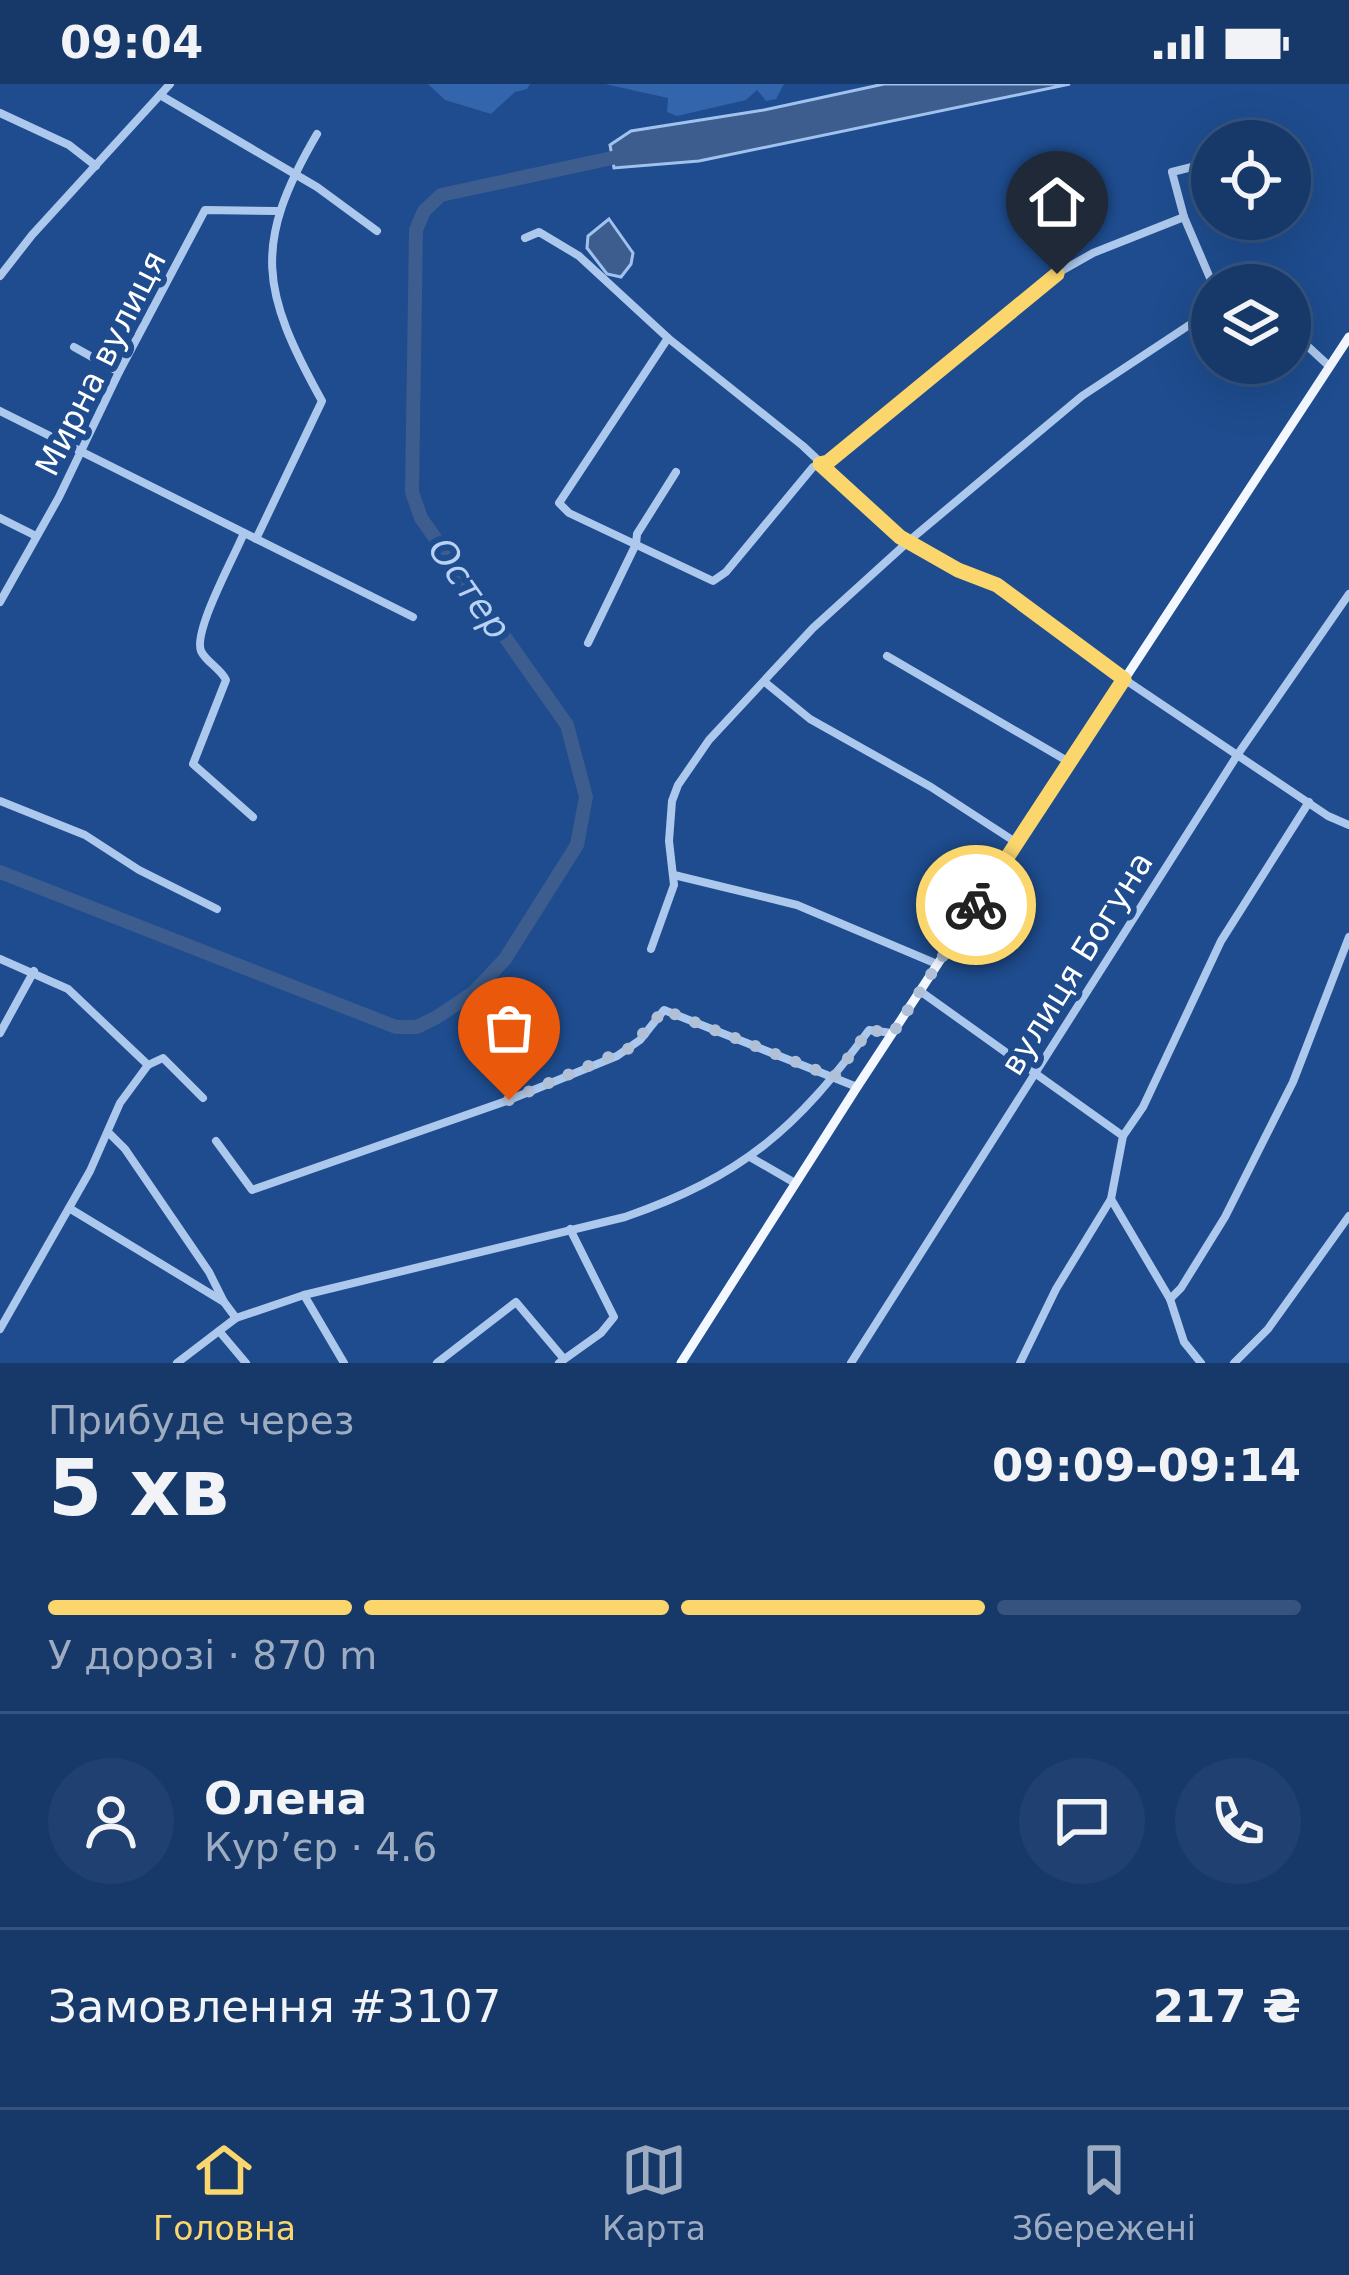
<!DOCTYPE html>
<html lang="uk">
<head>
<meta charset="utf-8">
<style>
  body { margin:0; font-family:"DejaVu Sans",sans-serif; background:#1f4070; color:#f1f3f6; height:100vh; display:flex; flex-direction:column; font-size:45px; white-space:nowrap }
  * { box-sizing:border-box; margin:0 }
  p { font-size:39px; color:#9eacc1 }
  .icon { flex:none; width:66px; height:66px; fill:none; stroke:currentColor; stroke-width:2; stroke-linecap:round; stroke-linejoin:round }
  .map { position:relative; height:1279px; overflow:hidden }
  .panel { display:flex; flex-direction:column; background:#16396a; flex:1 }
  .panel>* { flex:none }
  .fabs { position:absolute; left:1191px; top:36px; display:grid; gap:24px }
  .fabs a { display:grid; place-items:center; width:120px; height:120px; border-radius:50%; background:#16396a; box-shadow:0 12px 48px #0002,0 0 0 3px #35537e; font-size:60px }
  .pin { position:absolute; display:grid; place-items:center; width:102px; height:102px; color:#fff; margin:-123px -51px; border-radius:50% 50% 50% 0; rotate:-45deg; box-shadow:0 0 12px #0007 }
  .pin .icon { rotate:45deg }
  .courier { position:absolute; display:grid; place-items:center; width:120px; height:120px; margin:-60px; border:9px solid #fbd66c; border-radius:50%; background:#fff; color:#222; box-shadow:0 3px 15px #0007 }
  .head em { font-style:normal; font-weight:700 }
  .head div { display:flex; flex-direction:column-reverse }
  .head { display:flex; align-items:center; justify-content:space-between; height:204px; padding:0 48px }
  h1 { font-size:78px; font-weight:700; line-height:90px }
  .bar { display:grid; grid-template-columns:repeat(4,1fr); gap:18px 12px; align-content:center; height:144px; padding:0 48px }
  .bar i { height:15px; border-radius:9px; background:#35537e }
  .bar .current { background:#fbd66c }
  .bar p { grid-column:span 4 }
  .line { display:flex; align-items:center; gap:30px; padding:0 48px; border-top:3px solid #35537e }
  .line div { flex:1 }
  .round { display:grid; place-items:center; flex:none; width:126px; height:126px; border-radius:63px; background:#1f4070 }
  .status { display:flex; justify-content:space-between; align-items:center; height:84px; padding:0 60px; background:#16396a; direction:ltr }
  .status svg { height:33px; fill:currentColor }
  .tabs { display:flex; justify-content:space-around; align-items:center; height:168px; border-top:3px solid #35537e; background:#16396a; font-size:33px; color:#9eacc1 }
  .tabs a { display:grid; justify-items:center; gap:6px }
  .tabs .current { color:#fbd66c }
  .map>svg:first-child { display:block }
  .green { fill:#3265ac }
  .water { fill:#3c5d8d; stroke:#a0c2ee; stroke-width:3 }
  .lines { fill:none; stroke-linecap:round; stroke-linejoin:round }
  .river { stroke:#3c5d8d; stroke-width:14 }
  .minor { stroke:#adc8ed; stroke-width:8 }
  .major { stroke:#f3f7ff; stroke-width:9 }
  .done { stroke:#b0c0d7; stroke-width:12; stroke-dasharray:0 21.6 }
  .route { stroke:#fbd66c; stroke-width:15 }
  .labels { text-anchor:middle; stroke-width:12; stroke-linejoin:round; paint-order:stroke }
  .street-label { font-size:33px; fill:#fff; stroke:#1e4c8e }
  .water-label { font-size:36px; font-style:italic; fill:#b9d2f4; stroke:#1e4c8e }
</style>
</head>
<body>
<div class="status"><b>09:04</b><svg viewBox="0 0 49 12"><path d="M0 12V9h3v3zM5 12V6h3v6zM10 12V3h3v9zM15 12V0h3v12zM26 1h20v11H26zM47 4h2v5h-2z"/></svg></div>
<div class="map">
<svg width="1349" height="1279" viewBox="0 0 1349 1279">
  <rect width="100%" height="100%" fill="#1e4c8e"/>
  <!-- green -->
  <g class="green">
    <polygon points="428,0 530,0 527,5 515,8 491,30 445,16"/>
    <polygon points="605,0 784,0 776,15 766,17 757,6 746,16 677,32 667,28 668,14"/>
  </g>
  <!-- water -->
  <g class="water">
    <polygon points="884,0 1070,0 699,77 614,84 610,61 631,47 764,26"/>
    <polygon points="609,135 633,169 631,180 621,193 607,190 587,164 588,152"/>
  </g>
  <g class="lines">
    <!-- river -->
    <polyline class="river" points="0,788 396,943 417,943 437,933 474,908 505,875 577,761 586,713 567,641 421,434 412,408 416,146 424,127 441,111 626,71"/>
    <!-- minor -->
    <g class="minor">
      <polyline points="160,11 317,103 377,147"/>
      <polyline points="0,29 69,61 96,82"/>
      <polyline points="1290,59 1291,58"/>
      <polyline points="1212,78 1172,88 1184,133 1213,201"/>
      <polyline points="525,154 539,148 579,172 668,254 803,362 900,453 958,486 997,501 1124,595 1328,732 1349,741"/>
      <polyline points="0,192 32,151 170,0"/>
      <polyline points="1290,246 1329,282"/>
      <polyline points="668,254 559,419 569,429 713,497 726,488 813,383 828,378 1056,190 1093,169 1184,133"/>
      <polyline points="74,263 119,288"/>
      <polyline points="0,327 413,533"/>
      <polyline points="0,434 36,452"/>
      <path d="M244,449C235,471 193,547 201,567C206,578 220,584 226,596L193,680L253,733"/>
      <path d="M256,455L322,317C261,207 252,161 317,50"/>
      <polyline points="0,518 59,413 119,288 205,126 278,127"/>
      <polyline points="588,559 636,460 637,450 676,388"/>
      <polyline points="887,572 1069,678"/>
      <polyline points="766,599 810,635 931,703 1017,759"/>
      <polyline points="0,717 85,751 139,786 217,825"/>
      <polyline points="674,791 797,821 937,880"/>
      <polyline points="651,865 674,801 669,757 672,717 678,701 709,656 813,544 910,456 1082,312 1212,226"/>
      <polyline points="0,875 68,905 148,981"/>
      <polyline points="920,907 1123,1052 1111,1115 1170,1215 1184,1258 1201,1279"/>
      <polyline points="0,949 34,887"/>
      <polyline points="148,981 163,974 203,1014"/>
      <polyline points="108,1048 125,1065 209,1188 224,1218"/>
      <polyline points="1123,1052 1143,1023 1221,857 1309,718"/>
      <polyline points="216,1057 252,1106 509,1016 617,972 640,956 664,926 857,1003"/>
      <polyline points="750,1073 795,1099"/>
      <polyline points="69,1124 224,1218 236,1234"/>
      <polyline points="304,1211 344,1279"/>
      <polyline points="1170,1215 1181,1204 1225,1133 1293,998 1349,853"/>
      <polyline points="0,1245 90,1087 120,1019 148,981"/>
      <polyline points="219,1247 246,1279"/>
      <path d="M177,1279L236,1234L304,1211L625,1133C743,1092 796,1045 869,946L892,949"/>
      <polyline points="437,1279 516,1218 564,1275"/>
      <polyline points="559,1279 601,1249 614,1233 570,1145"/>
      <polyline points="851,1279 1238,670 1349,510"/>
      <polyline points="1020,1279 1056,1205 1111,1115"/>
      <polyline points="1234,1279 1268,1245 1349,1132"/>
    </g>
    <!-- major -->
    <polyline class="major" points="681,1279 857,1003 1349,253"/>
  </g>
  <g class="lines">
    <!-- done -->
    <polyline class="done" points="509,1016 630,964 664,926 834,993 869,946 893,949 976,821"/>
    <!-- route -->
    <polyline class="route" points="976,821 1124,595 997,501 958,486 900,453 820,380 828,378 1057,190"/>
  </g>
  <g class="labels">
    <!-- street labels -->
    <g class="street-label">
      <text transform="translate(100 279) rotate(-63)" y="12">Мирна вулиця</text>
      <text transform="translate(1076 879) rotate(-58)" y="12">вулиця Богуна</text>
    </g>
    <!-- water labels -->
    <g class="water-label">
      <text transform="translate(470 504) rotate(55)" y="13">Остер</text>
    </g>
  </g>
</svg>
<div class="fabs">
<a><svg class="icon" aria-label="locate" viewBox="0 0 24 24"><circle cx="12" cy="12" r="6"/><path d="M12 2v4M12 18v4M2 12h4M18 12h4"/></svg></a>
<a><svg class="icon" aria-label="layers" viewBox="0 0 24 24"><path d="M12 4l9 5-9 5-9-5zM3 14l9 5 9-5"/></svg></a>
</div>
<div class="pin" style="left:509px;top:1016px;background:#ea580c"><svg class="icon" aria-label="bag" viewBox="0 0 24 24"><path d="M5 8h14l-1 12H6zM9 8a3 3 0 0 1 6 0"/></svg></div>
<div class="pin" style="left:1057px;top:190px;background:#1f2937"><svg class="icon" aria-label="home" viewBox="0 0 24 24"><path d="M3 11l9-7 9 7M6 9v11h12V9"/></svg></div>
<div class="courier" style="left:976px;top:821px"><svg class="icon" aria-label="bike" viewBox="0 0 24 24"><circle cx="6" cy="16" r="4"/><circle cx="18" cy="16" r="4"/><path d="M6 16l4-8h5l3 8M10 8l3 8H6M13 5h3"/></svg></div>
</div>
<section class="panel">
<div class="head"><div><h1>5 хв</h1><p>Прибуде через</p></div><em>09:09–09:14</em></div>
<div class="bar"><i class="current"></i><i class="current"></i><i class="current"></i><i></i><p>У дорозі · 870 m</p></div>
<div class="line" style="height:216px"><a class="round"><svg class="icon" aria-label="person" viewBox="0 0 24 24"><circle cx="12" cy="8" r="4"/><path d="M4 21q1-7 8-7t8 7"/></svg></a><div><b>Олена</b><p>Кур’єр · 4.6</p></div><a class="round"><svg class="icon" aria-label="chat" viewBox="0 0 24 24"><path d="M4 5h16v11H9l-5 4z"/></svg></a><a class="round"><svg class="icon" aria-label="phone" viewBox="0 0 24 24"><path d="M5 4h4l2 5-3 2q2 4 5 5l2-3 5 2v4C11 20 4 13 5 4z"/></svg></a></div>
<div class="line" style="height:156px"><div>Замовлення #3107</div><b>217 ₴</b></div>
</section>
<nav class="tabs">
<a class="current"><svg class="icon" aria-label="home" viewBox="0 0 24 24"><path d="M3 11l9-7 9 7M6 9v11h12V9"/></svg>Головна</a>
<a><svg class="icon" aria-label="map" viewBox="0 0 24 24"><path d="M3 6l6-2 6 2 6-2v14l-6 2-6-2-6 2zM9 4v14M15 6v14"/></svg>Карта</a>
<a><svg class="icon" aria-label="saved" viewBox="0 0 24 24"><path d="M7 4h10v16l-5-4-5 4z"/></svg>Збережені</a>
</nav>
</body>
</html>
